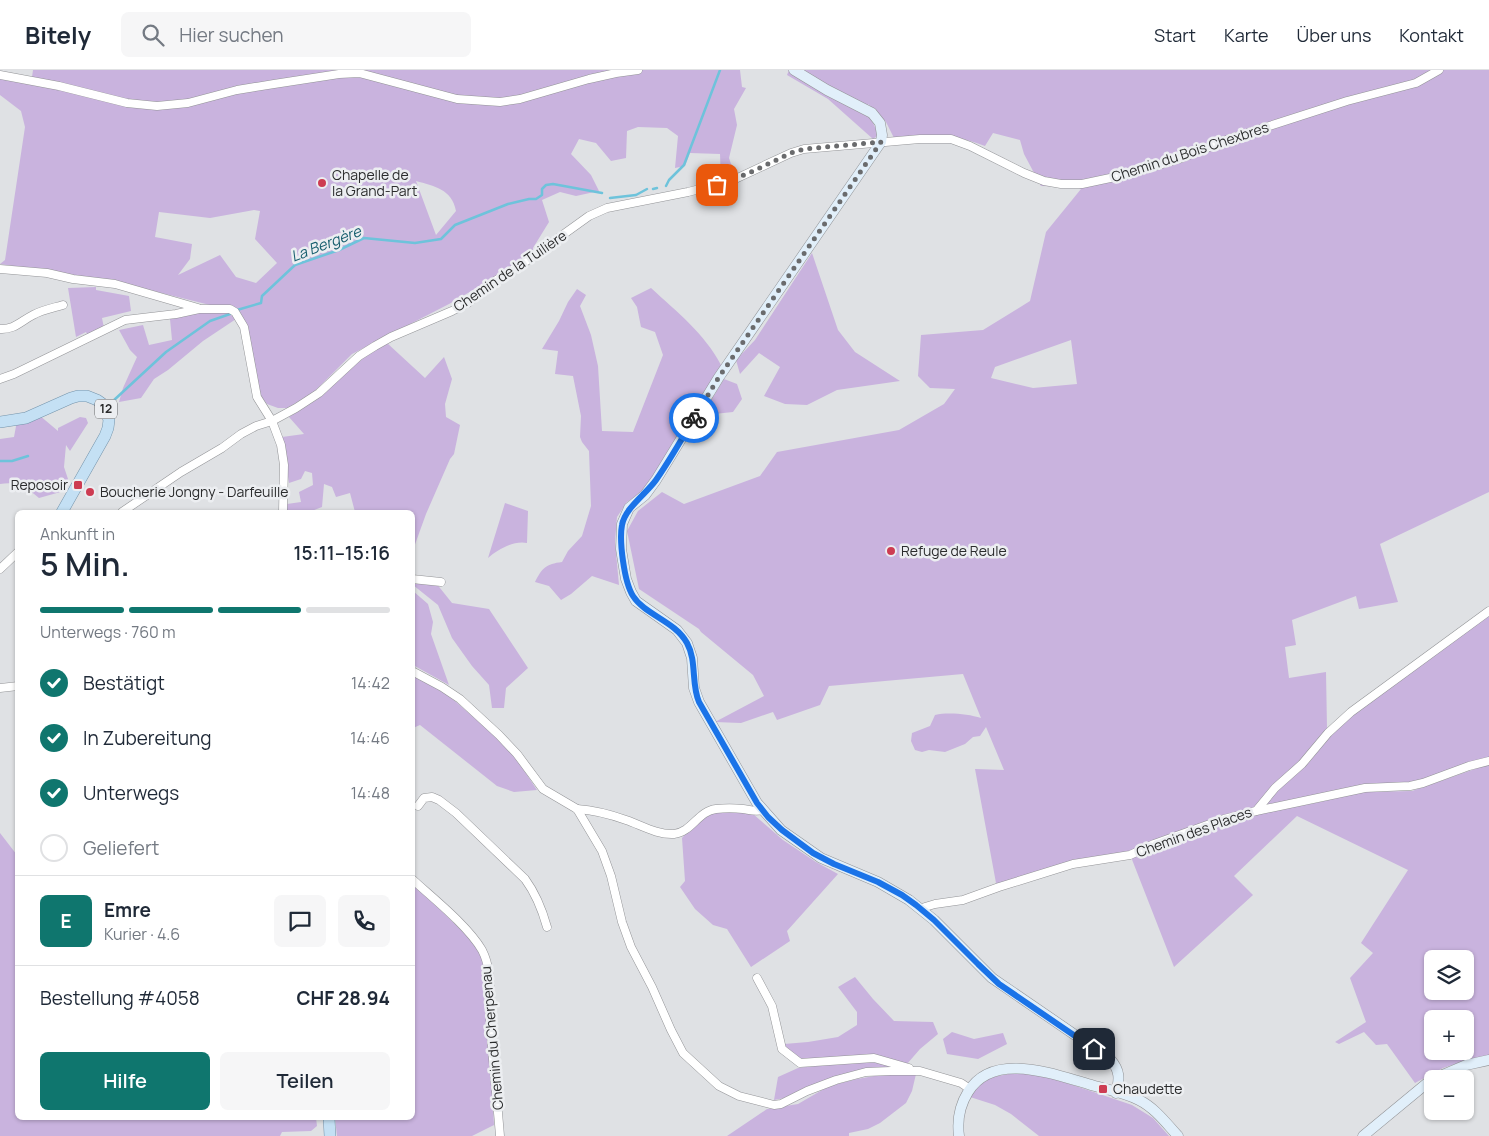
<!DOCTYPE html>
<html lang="de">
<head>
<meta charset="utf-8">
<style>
  body { margin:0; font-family:Manrope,sans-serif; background:#f6f6f7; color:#1f2937; height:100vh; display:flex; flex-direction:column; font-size:19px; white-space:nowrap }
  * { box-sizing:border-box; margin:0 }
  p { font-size:16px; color:#747a83 }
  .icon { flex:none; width:28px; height:28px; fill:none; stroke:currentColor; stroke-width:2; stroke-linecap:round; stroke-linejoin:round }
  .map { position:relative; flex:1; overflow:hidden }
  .details { position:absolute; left:15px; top:440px; width:400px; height:610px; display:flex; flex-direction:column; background:#fff; border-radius:8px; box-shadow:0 1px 4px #0004 }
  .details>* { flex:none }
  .fabs { position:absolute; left:1424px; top:880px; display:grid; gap:10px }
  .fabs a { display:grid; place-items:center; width:50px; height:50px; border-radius:8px; background:#fff; box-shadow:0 1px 4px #0004; font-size:25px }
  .pin { position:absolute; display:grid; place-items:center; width:42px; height:42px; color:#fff; margin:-21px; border-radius:10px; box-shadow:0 2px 8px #0006 }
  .courier { position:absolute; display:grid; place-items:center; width:50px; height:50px; margin:-25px; border:4px solid #1a73e8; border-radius:50%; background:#fff; color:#222; box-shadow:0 1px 6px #0007 }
  .overview em { font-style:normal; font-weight:600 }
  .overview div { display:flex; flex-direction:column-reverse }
  .overview { display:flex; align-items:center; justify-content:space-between; height:85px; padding:0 25px }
  h1 { font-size:32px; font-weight:600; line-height:38px }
  .bar { display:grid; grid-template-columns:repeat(4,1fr); gap:8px 5px; align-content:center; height:60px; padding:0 25px }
  .bar i { height:6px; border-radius:4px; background:#e0e1e3 }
  .bar .selected { background:#0f766e }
  .bar p { grid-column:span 4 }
  .line { display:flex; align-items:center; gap:12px; padding:0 25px; border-top:1px solid #e0e1e3 }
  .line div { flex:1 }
  .round { display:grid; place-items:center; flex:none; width:52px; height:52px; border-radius:8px; background:#f6f6f7 }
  ol { padding:0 25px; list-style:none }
  li { display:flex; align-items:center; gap:15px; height:55px }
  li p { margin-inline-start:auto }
  li .icon { padding:5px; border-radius:50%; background:#0f766e; color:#fff; stroke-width:4 }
  li:last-child { color:#747a83 }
  li i { width:28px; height:28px; border:2px solid #e0e1e3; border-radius:50% }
  .action { display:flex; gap:10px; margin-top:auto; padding:10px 25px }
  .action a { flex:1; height:58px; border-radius:8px; background:#0f766e; color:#fff; font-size:20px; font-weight:600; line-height:58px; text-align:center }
  .action a+a { background:#f6f6f7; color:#1f2937 }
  header { display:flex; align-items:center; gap:30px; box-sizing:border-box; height:70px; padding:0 25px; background:#fff; border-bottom:1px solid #e0e1e3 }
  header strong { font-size:24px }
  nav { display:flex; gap:28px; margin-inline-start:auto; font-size:18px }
  .search { width:350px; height:45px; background:#f6f6f7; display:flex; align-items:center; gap:12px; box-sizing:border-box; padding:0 18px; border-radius:8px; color:#747a83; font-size:19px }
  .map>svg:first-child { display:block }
  .green { fill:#c9b3de; fill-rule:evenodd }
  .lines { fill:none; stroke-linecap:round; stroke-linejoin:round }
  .stream { stroke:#6ec3db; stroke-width:2.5 }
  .street-casing { stroke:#939497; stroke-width:9 }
  .secondary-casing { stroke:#939497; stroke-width:11 }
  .primary-casing { stroke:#7493aa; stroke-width:12 }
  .street { stroke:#fff; stroke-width:8 }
  .secondary { stroke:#e1effa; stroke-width:10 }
  .primary { stroke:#c4e0f4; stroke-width:11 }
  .done { stroke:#6a6b6d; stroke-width:5; stroke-dasharray:0 9 }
  .route { stroke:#1a73e8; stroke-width:6 }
  .poi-dot { fill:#cd3c52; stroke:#eceef1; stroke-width:2 }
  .labels { text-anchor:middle; stroke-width:5; stroke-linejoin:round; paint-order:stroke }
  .shield { fill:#eceef1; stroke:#656668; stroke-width:1 }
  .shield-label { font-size:12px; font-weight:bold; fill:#2b2c2d }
  .street-label { font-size:14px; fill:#2b2c2d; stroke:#eceef1 }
  .poi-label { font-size:14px; fill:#2b2c2d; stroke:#eceef1; text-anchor:start }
  .water-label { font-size:15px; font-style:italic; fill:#185f6f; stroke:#eceef1 }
</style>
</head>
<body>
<header>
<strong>Bitely</strong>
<div class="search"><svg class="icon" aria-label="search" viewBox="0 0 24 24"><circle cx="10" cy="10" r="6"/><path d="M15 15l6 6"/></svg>Hier suchen</div>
<nav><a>Start</a><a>Karte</a><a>Über uns</a><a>Kontakt</a></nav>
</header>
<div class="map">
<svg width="1489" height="1066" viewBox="0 0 1489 1066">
  <rect width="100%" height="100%" fill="#dfe1e4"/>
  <!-- green -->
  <g class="green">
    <path d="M33,0H740L742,17L746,18L734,39L737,55L729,88L735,106L721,110L720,84L690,83L685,96L675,98L678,66L667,58L638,57L627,61L626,88L611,91L596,73L579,69L571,84L591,105L599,121L576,126L560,122L542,130L549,152L533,178V181L492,209L449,234L352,284L315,321L288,338H278L267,334L260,325L251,280L231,237L210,235L117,212L0,194L5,190L25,57L21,41L0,25V3L32,7ZM416,111C434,116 452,119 456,141L436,165ZM254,140L260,141L255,169L277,193L256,213L236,207L220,185L178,205L190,189L192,174L155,167L159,142L210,148Z"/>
    <path d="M789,0H1489V422L1380,474L1398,532L1359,539L1356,526L1292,550L1296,575L1285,577L1289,608L1326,602L1327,658L1322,667L1302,691L1255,738L1129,783L999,815L996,813L975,699L1004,700L986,657L980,666L973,667L965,674L945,682L929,680L922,682L915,680L911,671L912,663L930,656L935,645C948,642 968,644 981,648L963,604L829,616L820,635L777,650L773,642L741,653L715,652L764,626L753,605L701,562L699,559L639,519L627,461L638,441L662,422L684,434L760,406L777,382L899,360L944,334L955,319L930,318L918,306L921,265L983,260L1030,231L1046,162L1081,119L1077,117L1041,116L1024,84L1020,70L993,63L985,76C953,63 927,66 894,68L886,52L868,34L867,41L879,65L873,69L828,29L787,5ZM1071,270L1077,314L1033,318L991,308L995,297Z"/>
    <polygon points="812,183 838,260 855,282 900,311 837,320 807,335 785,334 764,326 780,297 759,283 740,304 736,290 755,270"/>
    <polygon points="96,217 96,220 129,226 131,241 102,248 104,258 88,266 86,262 76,267 68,218"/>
    <path d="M651,218C676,241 705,264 721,295L651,411L641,423L627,432L617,447L615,472L619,515L592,506L571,524L561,530L549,516L535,512C542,498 546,494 562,492L568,481L582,466L591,436L589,381L582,372L580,367L581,346L573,306L555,304L558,281L542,279L559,251L568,232L577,219L586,225L580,236L591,265L598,296L602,361L633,362L663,285L655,262L641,257L637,237L631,228Z"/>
    <polygon points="199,242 229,243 236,249 203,271 168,300 154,309 141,328 119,332 123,318 137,287 130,280 119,260 143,255 149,275 172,270 170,249"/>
    <polygon points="387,273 425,308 444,287 452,309 445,334 446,347 460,355 454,384 450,389 426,444 413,480 412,442 355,442 350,423 336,427 332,417 324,414 322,437 309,442 287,442 287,434 301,432 299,422 313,415 312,403 305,401 301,409 289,413 282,367 304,364 289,347 316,330 370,282"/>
    <polygon points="724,309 737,314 742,329 733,342 714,344 707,337"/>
    <path d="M39,345L58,361V358L80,347L86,348L88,353L70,381L66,375L64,397L69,412L64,421L39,428C26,417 18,411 0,414V369L14,367L17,351Z"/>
    <path d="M505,433L528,441L527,473C514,470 497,480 488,488Z"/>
    <polygon points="412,513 436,513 452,533 489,539 528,598 506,618 504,638 492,638 489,615 472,596 452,568 438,535 413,515"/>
    <polygon points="413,521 428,534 433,552 431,564 449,615 413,595"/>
    <polygon points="1489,544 1489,689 1406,714 1263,737 1277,718 1332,663 1357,640"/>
    <polygon points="412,604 436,617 455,631 503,673 515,687 537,720 514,722 497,716 420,655 413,658"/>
    <path d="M1489,694V986L1468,990L1443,998L1415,1013L1387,974L1376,975L1364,962L1339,974L1335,972L1366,952L1350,908L1373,883L1361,873L1408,800L1297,746L1234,806L1253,825L1174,897L1131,787L1225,753L1277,739L1315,733L1364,722L1412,721ZM1432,889H1465V921H1432ZM1432,949H1465V981H1432Z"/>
    <path d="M725,740L752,743L783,770L816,792L838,804L787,861L790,871L751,897L727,859L713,855L695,839L680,817L685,811L682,768C699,750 700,746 725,740Z"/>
    <polygon points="0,763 17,785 18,1048 316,1048 317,1056 311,1061 282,1062 280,1066 0,1066"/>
    <polygon points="413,813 465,864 477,877 483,890 486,903 494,1055 472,1066 337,1066 335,1048 412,1048"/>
    <polygon points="855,907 873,929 894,951 933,952 938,964 920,979 907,994 876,985 801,991 785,979 784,974 808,972 838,967 857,955 857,942 838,917"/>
    <polygon points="952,962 974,969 1003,963 1007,974 978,989 947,984 943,969"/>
    <polygon points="874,989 901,999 867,1000 790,1027 774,1030 778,1007 798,998"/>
    <polygon points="1024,1001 1061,1011 1132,1035 1153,1048 1169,1066 1039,1066 1011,1044 995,1035 967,1026 988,1008"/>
    <polygon points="892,1003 916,1004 912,1021 906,1033 880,1053 868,1059 849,1063 849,1066 727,1066 767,1039 798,1034 829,1016 857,1009"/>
  </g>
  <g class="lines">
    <!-- stream -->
    <g class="stream">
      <polyline points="666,116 669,110 684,95 720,0"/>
      <polyline points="653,119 657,118"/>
      <polyline points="610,128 636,125 647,119"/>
      <polyline points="237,240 261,233 262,226 295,195 339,180 364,168 415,173 441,169 455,155 508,134 529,129 536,129 542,125 542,119 546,115 553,114 602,123"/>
      <polyline points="113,331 166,282 210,251 230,244"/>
      <polyline points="0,391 12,391 28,386"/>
    </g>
    <defs>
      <g id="street">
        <polyline points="0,5 59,16 127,33 157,36 188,33 237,20 274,14 339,4 359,3 457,29 500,32 520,29 589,9 616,3 638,0"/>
        <polyline points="0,199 47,203 73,209 115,214 198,238"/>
        <path d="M0,259C14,260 21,251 33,245C42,240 53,238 63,235"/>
        <polyline points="0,309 14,304 125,250 176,244 199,239 230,239 235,242 244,257 257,327 272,351 281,375 284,395 283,442"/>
        <polyline points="122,442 181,402 222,378 241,364 256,356 272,351 296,338 319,323 359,286 375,276 391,267 452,241 468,233 495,211 525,192 589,146 607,138 688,122 731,111 791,83 804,79 920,69 951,69 970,76 1024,103 1044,111 1061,114 1082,114 1129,104 1179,89 1229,69 1347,31 1416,13 1439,0"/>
        <polyline points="0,499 18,482"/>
        <polyline points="412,509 441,512"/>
        <polyline points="412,601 442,617 460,629 499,665 517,684 543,719 577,739 602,781 611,806 622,852 631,877 652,917 671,960 683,983 719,1016 739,1026 774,1035 781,1034 807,1021 836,1010 866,1002 891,1001 920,1001 961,1013 970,1019"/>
        <polyline points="0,618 18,616"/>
        <path d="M418,736L424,728L432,727L439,730L456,743L525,809C536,824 542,839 547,857"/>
        <path d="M577,739C592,740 612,745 626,750C641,755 657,765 674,764C692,762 698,741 716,739C725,738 734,738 743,739C750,740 756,742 762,740"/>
        <polyline points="1256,741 1365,718 1410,716 1423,713 1469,696 1489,691"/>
        <path d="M412,809C434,829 468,856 482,880C493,901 489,925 490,948C492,987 497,1027 500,1066"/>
        <polyline points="923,840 925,837 935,834 963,830 999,817 1073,794 1130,785 1154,774 1224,749 1256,741 1275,718 1302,694 1328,663 1351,642 1489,541"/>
        <polyline points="757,908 772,936 782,979 800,993 874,988 909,998"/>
      </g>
      <g id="secondary">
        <path d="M794,0L827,20L872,43L880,53L882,65L881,72L719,307L656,410L645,425L629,438L622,454L621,479L626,509L631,522L636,531L677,560L687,573L692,588L694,618L699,632L757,733L781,760L821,788L878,812L909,830L934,850L992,908L1110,989C1120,1000 1120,1009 1116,1023"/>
        <polyline points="1433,1009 1466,995 1489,990"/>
        <path d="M959,1066C957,1051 960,1035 968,1022C993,981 1052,1004 1088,1014C1104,1019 1123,1022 1139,1030C1155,1038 1166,1053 1178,1066"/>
        <polyline points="1363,1066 1432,1009"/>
      </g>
      <g id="primary">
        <polyline points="0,352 26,348 71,328 78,326 87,326 97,330 104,335 109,350 108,358 105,366 62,442"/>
        <polyline points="329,1048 330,1066"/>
      </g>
    </defs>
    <!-- street casing -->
    <use href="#street" class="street-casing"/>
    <!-- secondary casing -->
    <use href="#secondary" class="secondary-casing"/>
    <!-- primary casing -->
    <use href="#primary" class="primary-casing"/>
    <!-- street -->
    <use href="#street" class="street"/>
    <!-- secondary -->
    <use href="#secondary" class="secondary"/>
    <!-- primary -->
    <use href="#primary" class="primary"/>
  </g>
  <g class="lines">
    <!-- done -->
    <polyline class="done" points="694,348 719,307 881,72 804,79 791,83 747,104 717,115"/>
    <!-- route -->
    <path class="route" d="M694,348C682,369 670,390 656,410C646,424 625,438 622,455C619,470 624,512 633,526C645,545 675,551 687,573C697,591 691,614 699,632L757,733L768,747L782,760L813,783L834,794L878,812L902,825L916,835L934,850L978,894L999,914L1094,979"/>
  </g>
  <!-- markers -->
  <g class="poi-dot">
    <circle cx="322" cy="113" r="5"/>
    <rect x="73" y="410" width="10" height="10" rx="2.5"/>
    <circle cx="90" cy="422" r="5"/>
    <circle cx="891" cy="481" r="5"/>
    <rect x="1098" y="1014" width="10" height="10" rx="2.5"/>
  </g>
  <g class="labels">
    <!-- shield labels -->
    <rect class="shield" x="95" y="329.5" width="22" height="19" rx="4"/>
    <g class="shield-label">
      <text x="106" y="343">12</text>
    </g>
    <!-- street labels -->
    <g class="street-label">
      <text transform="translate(1190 82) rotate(-18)" y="5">Chemin du Bois Chexbres</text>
      <text transform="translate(510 201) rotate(-34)" y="5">Chemin de la Tuilière</text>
      <text transform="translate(1194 762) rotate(-20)" y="5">Chemin des Places</text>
      <text transform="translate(492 968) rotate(-95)" y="5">Chemin du Cherpenau</text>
    </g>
    <!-- poi labels -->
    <g class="poi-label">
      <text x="332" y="110">Chapelle de<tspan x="332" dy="16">la Grand-Part</tspan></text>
      <text x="68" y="420" text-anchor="end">Reposoir</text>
      <text x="100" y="427">Boucherie Jongny - Darfeuille</text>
      <text x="901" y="486">Refuge de Reule</text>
      <text x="1113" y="1024">Chaudette</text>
    </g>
    <!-- water labels -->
    <g class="water-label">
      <text transform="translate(326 174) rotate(-21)" y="5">La Bergère</text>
    </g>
  </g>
</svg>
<div class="fabs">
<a><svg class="icon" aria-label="layers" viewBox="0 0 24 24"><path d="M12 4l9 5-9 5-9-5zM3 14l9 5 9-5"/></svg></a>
<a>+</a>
<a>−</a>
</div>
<div class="pin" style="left:717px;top:115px;background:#ea580c"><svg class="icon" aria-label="bag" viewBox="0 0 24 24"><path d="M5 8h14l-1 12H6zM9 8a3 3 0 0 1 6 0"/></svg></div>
<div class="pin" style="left:1094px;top:979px;background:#1f2937"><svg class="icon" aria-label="home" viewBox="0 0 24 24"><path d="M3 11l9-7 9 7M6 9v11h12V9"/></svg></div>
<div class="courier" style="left:694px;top:348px"><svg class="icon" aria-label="bike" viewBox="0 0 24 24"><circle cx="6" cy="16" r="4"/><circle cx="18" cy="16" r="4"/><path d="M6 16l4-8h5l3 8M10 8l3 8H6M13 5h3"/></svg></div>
<section class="details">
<div class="overview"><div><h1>5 Min.</h1><p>Ankunft in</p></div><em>15:11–15:16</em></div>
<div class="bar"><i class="selected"></i><i class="selected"></i><i class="selected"></i><i></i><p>Unterwegs · 760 m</p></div>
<ol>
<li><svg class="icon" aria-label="check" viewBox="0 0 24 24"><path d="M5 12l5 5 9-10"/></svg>Bestätigt<p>14:42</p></li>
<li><svg class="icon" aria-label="check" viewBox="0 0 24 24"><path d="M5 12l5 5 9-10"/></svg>In Zubereitung<p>14:46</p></li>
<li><svg class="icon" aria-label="check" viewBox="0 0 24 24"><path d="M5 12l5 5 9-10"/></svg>Unterwegs<p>14:48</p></li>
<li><i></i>Geliefert</li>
</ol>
<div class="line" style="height:90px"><b class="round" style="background:#0f766e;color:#fff">E</b><div><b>Emre</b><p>Kurier · 4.6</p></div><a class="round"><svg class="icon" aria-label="chat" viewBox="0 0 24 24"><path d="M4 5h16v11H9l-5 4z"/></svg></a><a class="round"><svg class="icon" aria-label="phone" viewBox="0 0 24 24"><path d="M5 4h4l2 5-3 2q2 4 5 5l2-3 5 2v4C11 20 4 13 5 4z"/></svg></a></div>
<div class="line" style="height:65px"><div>Bestellung #4058</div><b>CHF 28.94</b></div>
<div class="action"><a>Hilfe</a><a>Teilen</a></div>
</section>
</div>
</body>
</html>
